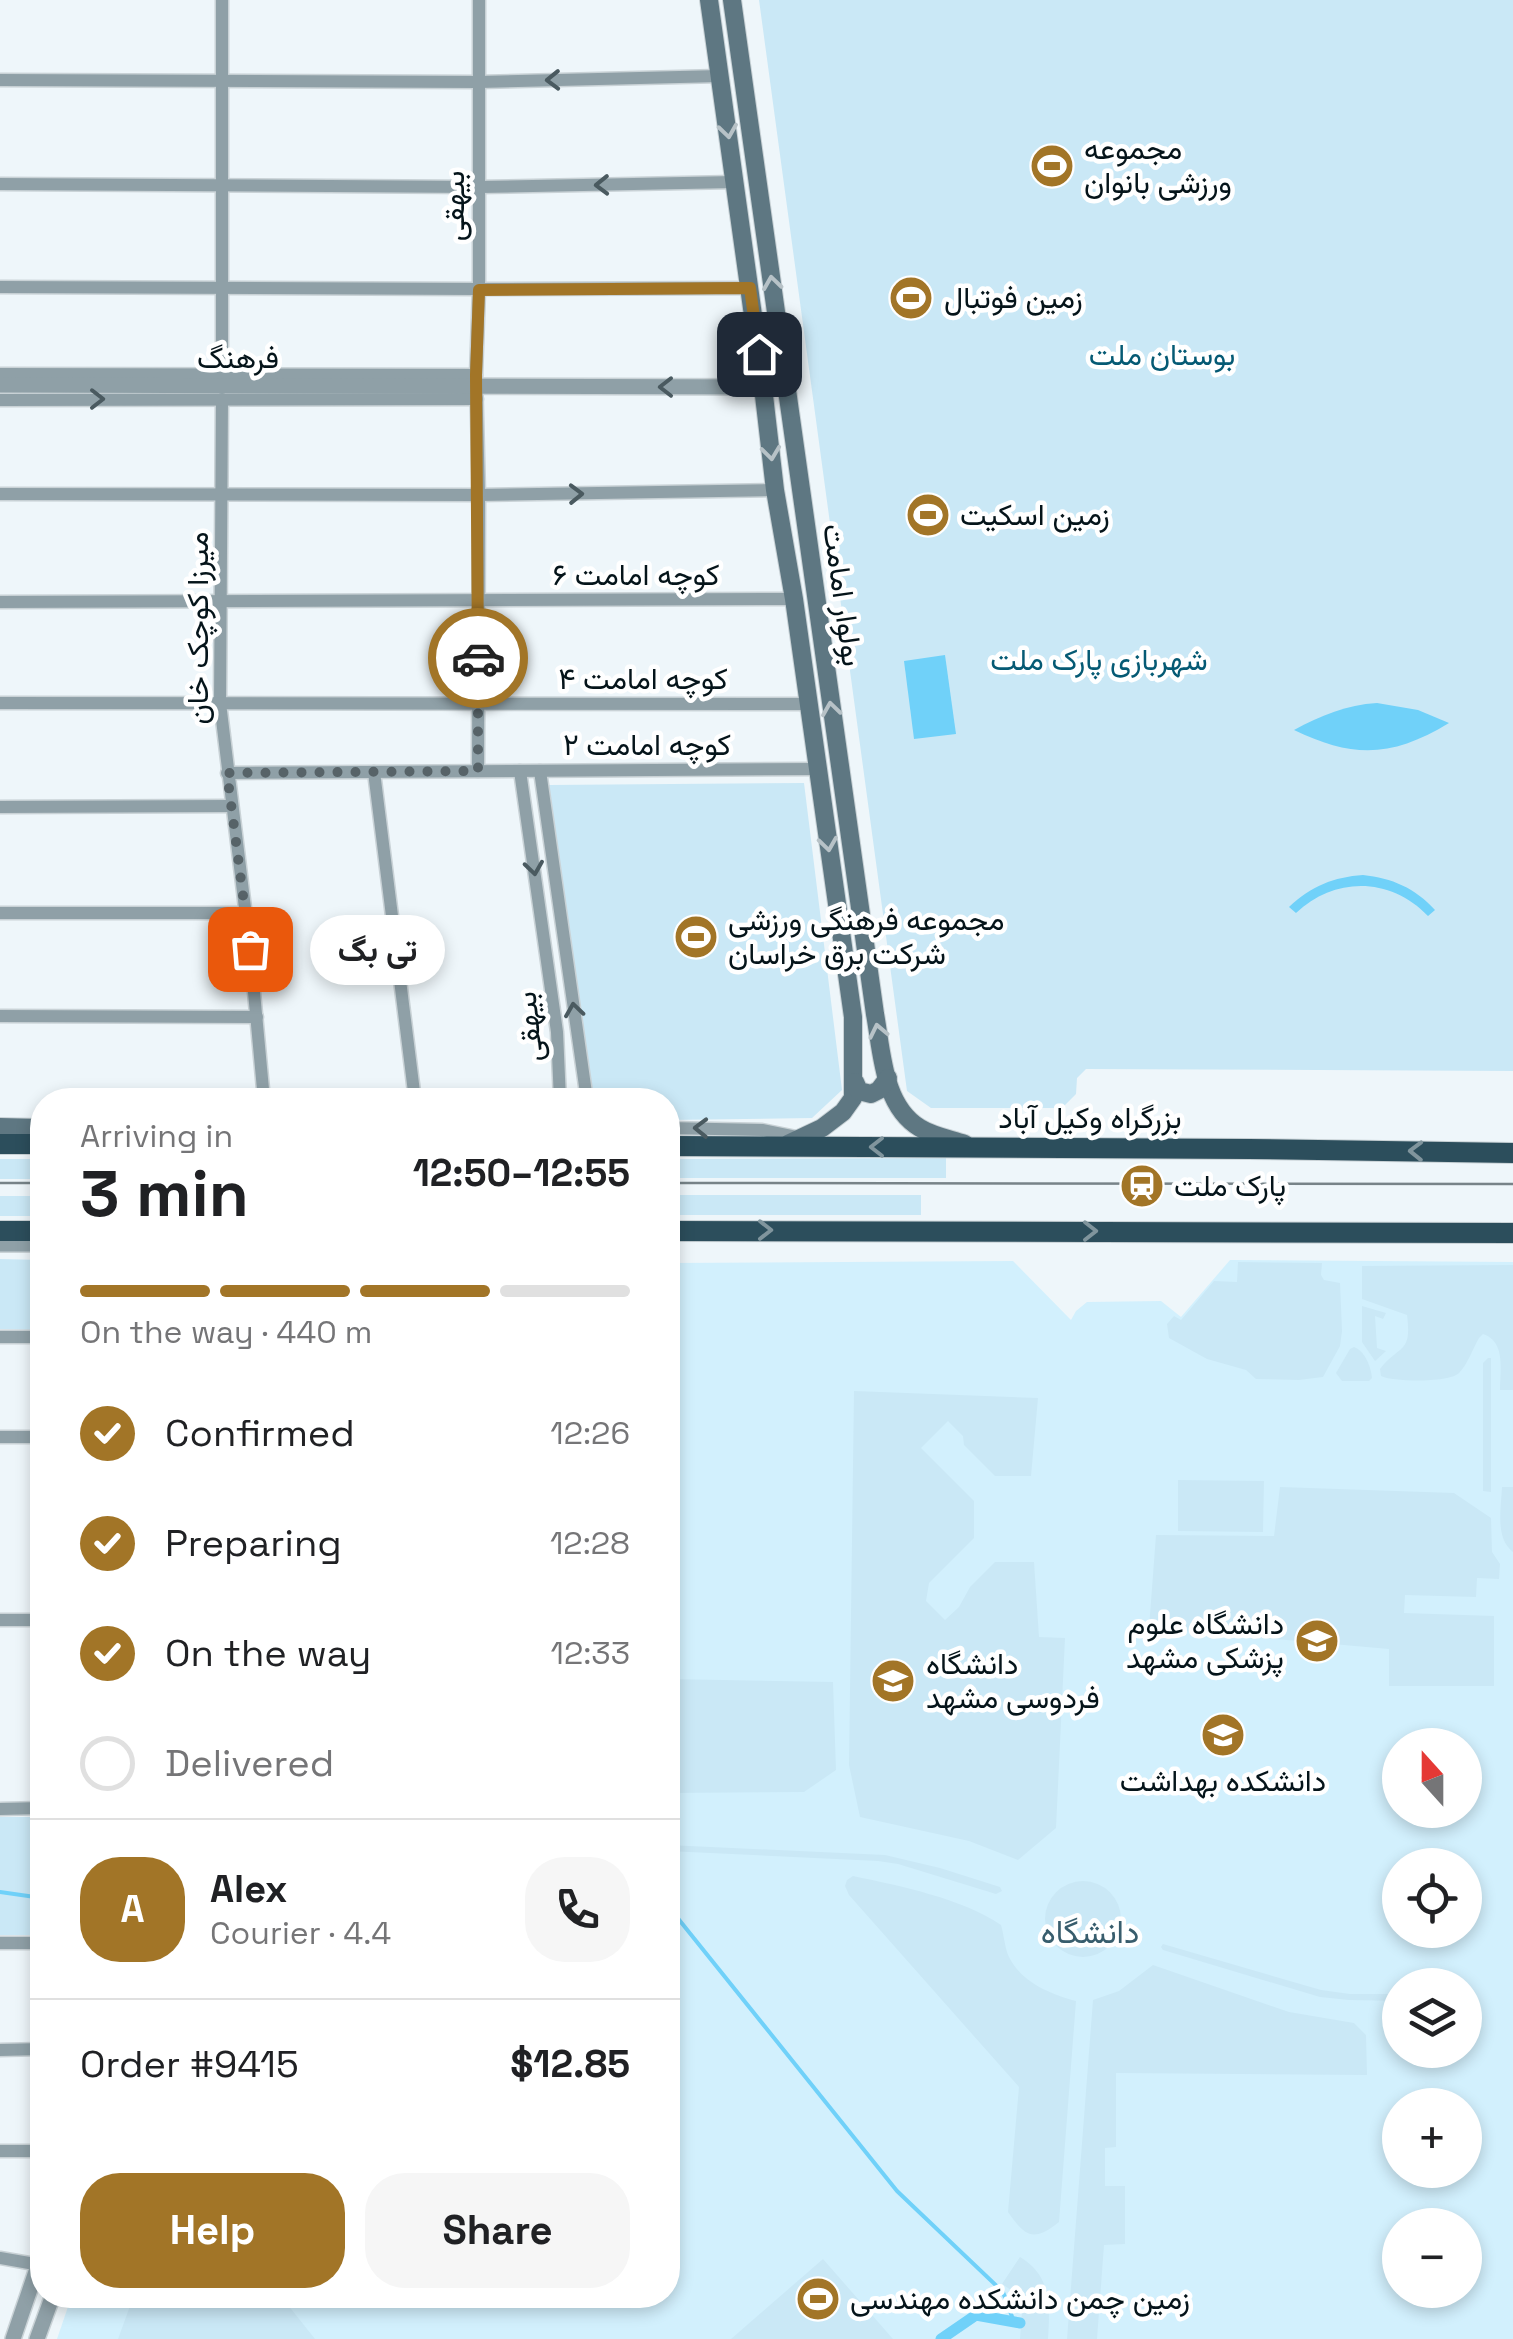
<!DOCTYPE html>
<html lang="en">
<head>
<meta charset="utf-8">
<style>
  body { margin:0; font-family:"Space Grotesk",Vazirmatn,sans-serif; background:#f6f6f6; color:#202124; height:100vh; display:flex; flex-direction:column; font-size:38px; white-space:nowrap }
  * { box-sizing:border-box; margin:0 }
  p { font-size:32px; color:#757577 }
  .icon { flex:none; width:55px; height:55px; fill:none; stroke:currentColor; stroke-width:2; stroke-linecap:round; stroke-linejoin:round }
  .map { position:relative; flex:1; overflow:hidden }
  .sheet { position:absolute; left:30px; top:1088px; width:650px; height:1220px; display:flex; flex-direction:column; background:#fff; border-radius:40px; box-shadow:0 5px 15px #0003 }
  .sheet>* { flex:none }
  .needle { width:65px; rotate:339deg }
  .controls { position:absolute; left:1382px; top:1728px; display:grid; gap:20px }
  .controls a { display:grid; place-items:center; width:100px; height:100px; border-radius:50%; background:#fff; box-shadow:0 5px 15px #0003; font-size:50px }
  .pin { position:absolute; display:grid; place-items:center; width:85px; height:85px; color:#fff; margin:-42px; border-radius:20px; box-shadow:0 5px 15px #0006 }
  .courier { position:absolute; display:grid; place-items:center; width:100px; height:100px; margin:-50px; border:8px solid #a27527; border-radius:50%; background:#fff; color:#222; box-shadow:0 2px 12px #0007 }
  .bubble { position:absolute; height:70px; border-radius:35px; background:#fff; box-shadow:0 5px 15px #0003; font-size:32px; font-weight:700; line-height:70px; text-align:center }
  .headline em { font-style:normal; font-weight:700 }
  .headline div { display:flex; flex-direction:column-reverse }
  .headline { display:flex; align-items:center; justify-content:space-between; height:170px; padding:0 50px }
  h1 { font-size:65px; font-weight:700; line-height:75px }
  .bar { display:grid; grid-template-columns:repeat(4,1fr); gap:15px 10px; align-content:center; height:120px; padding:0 50px }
  .bar i { height:12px; border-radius:8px; background:#e0e0e0 }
  .bar .active { background:#a27527 }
  .bar p { grid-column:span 4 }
  .line { display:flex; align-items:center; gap:25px; padding:0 50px; border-top:2px solid #e0e0e0 }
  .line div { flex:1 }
  .round { display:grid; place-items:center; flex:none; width:105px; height:105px; border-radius:40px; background:#f6f6f6 }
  ol { padding:0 50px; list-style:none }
  li { display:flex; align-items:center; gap:30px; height:110px }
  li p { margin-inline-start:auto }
  li .icon { padding:10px; border-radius:50%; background:#a27527; color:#fff; stroke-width:4 }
  li:last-child { color:#757577 }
  li i { width:55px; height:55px; border:5px solid #e0e0e0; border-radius:50% }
  .primary-button { display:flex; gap:20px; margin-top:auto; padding:20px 50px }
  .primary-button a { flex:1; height:115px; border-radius:40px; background:#a27527; color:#fff; font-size:40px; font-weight:700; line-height:115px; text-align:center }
  .primary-button a+a { background:#f6f6f6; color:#202124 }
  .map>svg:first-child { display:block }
  .built { fill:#d2f0fd; fill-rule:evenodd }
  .green { fill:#cae8f6 }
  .water { fill:#70d1f9 }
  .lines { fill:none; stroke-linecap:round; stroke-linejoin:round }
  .stream { stroke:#70d1f9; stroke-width:4 }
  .canal { stroke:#70d1f9; stroke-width:11 }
  .minor-casing { stroke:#c9d2d6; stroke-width:15 }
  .tertiary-casing { stroke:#c9d2d6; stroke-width:18 }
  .secondary-casing { stroke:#c9d2d6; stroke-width:20 }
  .trunk-casing { stroke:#c9d2d6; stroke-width:22 }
  .minor { stroke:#8fa0a7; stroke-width:12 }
  .tertiary { stroke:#8fa0a7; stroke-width:15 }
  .secondary { stroke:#5e7782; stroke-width:18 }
  .trunk { stroke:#2c4e5c; stroke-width:20 }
  .tram { stroke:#778388; stroke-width:2.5 }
  .oneway { stroke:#4a5a60 }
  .oneway2 { stroke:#b7c2c7 }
  .oneway3 { stroke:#80959d }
  .done { stroke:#576368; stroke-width:10; stroke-dasharray:0 18 }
  .route { stroke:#a27527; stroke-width:12 }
  .labels { text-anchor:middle; stroke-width:9; stroke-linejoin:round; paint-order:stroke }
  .poi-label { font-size:30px; fill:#05141a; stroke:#fff; text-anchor:start }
  .street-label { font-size:30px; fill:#05141a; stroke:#fff }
  .park-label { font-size:30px; fill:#055a74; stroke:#fff }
  .neighbourhood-label { font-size:32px; fill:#385d6d; stroke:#fff }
</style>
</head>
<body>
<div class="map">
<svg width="1513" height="2339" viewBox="0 0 1513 2339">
  <rect width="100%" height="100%" fill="#eef6fa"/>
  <!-- built -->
  <path class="built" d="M1230,1260L1513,1262V2339H57L72,2295H668V1263L1013,1261L1071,1320L1076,1311L1087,1302L1161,1301L1181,1317ZM1400,1745H1465V1810H1400ZM1400,1865H1465V1930H1400ZM1400,1985H1465V2050H1400ZM1400,2105H1465V2170H1400ZM1400,2225H1465V2290H1400Z"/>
  <!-- green -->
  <g class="green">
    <polygon points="759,0 1513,0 1513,1071 1086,1069 1077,1078 1076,1094 1062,1108 931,1108 907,1091"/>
    <polygon points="804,783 842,1090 812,1118 668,1120 668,1100 592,1100 549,785"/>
    <polygon points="946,1158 946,1178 668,1178 668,1159"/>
    <rect x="0" y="1159" width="42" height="20"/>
    <rect x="668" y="1195" width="253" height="20"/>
    <rect x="0" y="1196" width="42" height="20"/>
    <polygon points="0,1259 42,1260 42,1330 0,1329"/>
    <polygon points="1238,1262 1322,1263 1321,1275 1324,1280 1340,1283 1342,1331 1340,1346 1323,1377 1299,1380 1256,1379 1246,1370 1207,1359 1169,1338 1167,1324 1174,1316 1181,1320 1214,1281 1237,1282"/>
    <path d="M1513,1265V1390H1500C1500,1369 1506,1342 1483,1334L1479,1338C1473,1348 1468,1364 1459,1373C1449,1383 1393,1382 1381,1376L1380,1369C1400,1344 1412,1354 1407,1315L1362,1299V1266Z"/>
    <polygon points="1362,1306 1386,1313 1383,1319 1375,1316 1377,1348 1386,1351 1375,1361 1362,1342"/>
    <path d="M1354,1347C1365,1351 1371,1367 1372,1378L1369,1381H1342L1336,1373L1350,1349Z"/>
    <polygon points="1488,1358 1491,1358 1491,1492 1483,1491 1483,1363"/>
    <polygon points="854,1391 1038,1398 1031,1476 995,1476 964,1445 963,1436 948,1421 921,1448 974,1501 974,1538 929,1583 926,1601 945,1620 959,1607 970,1587 995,1562 1034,1562 1039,1637 1065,1638 1056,1828 1018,1860 969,1841 860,1817 849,1765"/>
    <polygon points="1178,1480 1264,1481 1263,1532 1178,1531"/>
    <polygon points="1280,1487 1454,1493 1491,1518 1492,1552 1500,1564 1499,1579 1477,1578 1476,1597 1405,1595 1404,1613 1494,1616 1494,1686 1389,1686 1389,1649 1149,1628 1156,1535 1274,1536"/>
    <path d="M1502,1487H1513V1552C1495,1538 1501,1509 1502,1487Z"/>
    <polygon points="668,1679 833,1682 836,1770 804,1792 668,1793"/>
    <rect x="0" y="1817" width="42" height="118"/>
    <polygon points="668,1845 885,1855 940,1868 1000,1887 1002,1891 996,1894 898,1864 878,1861 668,1851"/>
    <path d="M853,1876C900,1886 961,1898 1001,1925C1004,1935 1005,1949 1009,1957C1022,1983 1051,1994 1076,2001L1059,2222C1033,2243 1025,2236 1008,2212L1019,2087L849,1895L845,1886L847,1880Z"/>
    <circle cx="1083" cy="1919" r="38"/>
    <polygon points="1163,1944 1321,1990 1350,1994 1400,1994 1400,2001 1349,2000 1320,1997 1163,1950 1161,1947"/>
    <polygon points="1153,1965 1289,2012 1354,2023 1366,2035 1367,2075 1116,2073 1116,2147 1105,2148 1105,2186 1125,2186 1125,2244 1104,2245 1097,2339 1067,2339 1093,2000 1119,1991"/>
    <path d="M1020,2257C1052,2276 1050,2306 1048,2339H1020L1023,2298L1002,2284Z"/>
    <polygon points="823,2259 893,2339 731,2339"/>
    <polygon points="134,2295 280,2295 315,2339 118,2339"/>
  </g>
  <!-- water -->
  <g class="water">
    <polygon points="945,655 956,734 914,739 904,661"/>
    <path d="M1377,703L1418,710L1449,723C1393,757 1354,759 1294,730C1322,715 1346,705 1377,703Z"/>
    <path d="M1363,875C1392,878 1415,888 1435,910L1428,916C1391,877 1335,876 1296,913L1289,907C1311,886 1334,877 1363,875Z"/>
  </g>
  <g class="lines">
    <!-- stream -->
    <g class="stream">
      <polyline points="0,1892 42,1898"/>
      <polyline points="668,1906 897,2191 1003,2292 1014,2322"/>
    </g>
    <!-- canal -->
    <polyline class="canal" points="941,2339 976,2315 1020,2323"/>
    <defs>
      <g id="minor">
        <polyline points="0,80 479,82 720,76"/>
        <polyline points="0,184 479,187 734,182"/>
        <polyline points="0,287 479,289 750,288"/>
        <polyline points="222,373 222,0"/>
        <polyline points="0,374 476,375"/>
        <polyline points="222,399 220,703 250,949 264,1100"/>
        <polyline points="0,400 477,399"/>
        <polyline points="0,494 479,495 775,490"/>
        <polyline points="0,602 794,599"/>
        <polyline points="0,703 807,704"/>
        <polyline points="478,771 479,495 476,375 479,289 479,0"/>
        <polyline points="520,771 557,1032 560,1100"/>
        <polyline points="540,771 587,1100"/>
        <polyline points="374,772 415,1100"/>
        <polyline points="227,773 817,769"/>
        <polyline points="0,807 231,806"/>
        <polyline points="0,913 244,913"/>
        <polyline points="0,1016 257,1017"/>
        <polyline points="668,1128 762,1130 801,1138"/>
        <polyline points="0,1337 42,1337"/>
        <polyline points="0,1437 42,1437"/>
        <polyline points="0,1620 42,1620"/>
        <polyline points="0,1809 42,1808"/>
        <polyline points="0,1943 42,1943"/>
        <polyline points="0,2050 42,2049"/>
        <polyline points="0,2151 42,2151"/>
        <polyline points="0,2258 29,2263"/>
      </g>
      <g id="tertiary">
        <polyline points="0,385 763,387"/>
        <polyline points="0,1244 42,1244"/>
        <polyline points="13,2339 42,2254"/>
        <polyline points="37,2339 53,2295"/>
      </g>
      <g id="secondary">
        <polyline points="709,0 763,387 775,490 794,599 853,1017 853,1098 843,1112 822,1128 788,1144"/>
        <path d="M732,0L875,1014C882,1052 883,1106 920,1128C933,1136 950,1139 965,1144"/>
        <polyline points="855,1082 859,1091 871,1094 879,1090 888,1078"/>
        <polyline points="0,1127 42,1128"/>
      </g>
      <g id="trunk">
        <polyline points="0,1144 42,1144"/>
        <polyline points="668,1146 1249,1149 1513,1153"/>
        <polyline points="0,1231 42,1231"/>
        <polyline points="668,1231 1513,1233"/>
      </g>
    </defs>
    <!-- minor casing -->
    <use href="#minor" class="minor-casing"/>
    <!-- tertiary casing -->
    <use href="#tertiary" class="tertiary-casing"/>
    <!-- secondary casing -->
    <use href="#secondary" class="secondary-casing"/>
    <!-- trunk casing -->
    <use href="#trunk" class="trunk-casing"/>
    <!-- minor -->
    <use href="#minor" class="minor"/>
    <!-- tertiary -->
    <use href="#tertiary" class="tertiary"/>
    <!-- secondary -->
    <use href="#secondary" class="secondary"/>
    <!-- trunk -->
    <use href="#trunk" class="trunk"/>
    <!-- tram -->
    <g class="tram">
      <polyline points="0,1183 42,1183"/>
      <polyline points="668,1183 1513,1184"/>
    </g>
  </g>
  <!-- one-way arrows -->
  <defs><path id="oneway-chevron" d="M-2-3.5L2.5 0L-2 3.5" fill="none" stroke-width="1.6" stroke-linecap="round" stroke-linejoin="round" transform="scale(2.5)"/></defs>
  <g class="oneway">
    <use href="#oneway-chevron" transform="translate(553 80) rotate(179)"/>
    <use href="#oneway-chevron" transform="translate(602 185) rotate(179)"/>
    <use href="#oneway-chevron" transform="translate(666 387) rotate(-180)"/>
    <use href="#oneway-chevron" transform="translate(97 399)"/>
    <use href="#oneway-chevron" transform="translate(576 494) rotate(-1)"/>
    <use href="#oneway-chevron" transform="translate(534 868) rotate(82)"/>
    <use href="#oneway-chevron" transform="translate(574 1010) rotate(-98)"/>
    <use href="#oneway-chevron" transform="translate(701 1128) rotate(-179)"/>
  </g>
  <g class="oneway2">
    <use href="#oneway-chevron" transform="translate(728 131) rotate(82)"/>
    <use href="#oneway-chevron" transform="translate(772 283) rotate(-98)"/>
    <use href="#oneway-chevron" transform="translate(771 453) rotate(83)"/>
    <use href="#oneway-chevron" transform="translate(831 709) rotate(-98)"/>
    <use href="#oneway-chevron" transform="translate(828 844) rotate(82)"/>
    <use href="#oneway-chevron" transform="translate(878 1031) rotate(-102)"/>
  </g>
  <g class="oneway3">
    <use href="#oneway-chevron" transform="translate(877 1147) rotate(-180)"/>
    <use href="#oneway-chevron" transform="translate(1416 1151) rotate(-179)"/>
    <use href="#oneway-chevron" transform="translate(765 1230)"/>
    <use href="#oneway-chevron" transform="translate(1090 1231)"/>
  </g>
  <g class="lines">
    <!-- done -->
    <polyline class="done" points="250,949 227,773 478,771 478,658"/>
    <!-- route -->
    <polyline class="route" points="478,658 476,375 479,290 750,288 759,354"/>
  </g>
  <!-- icons -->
  <defs>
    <symbol id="stadium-disc" viewBox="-11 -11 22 22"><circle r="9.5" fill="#a27527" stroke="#fff"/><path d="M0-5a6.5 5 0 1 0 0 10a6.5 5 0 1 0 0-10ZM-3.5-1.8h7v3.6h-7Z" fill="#fff"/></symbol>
    <symbol id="station-disc" viewBox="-11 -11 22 22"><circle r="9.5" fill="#a27527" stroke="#fff"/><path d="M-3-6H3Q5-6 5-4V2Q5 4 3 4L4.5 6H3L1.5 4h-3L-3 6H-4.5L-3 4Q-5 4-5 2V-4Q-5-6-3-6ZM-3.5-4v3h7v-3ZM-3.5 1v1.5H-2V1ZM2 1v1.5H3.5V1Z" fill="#fff"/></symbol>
    <symbol id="university-disc" viewBox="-11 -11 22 22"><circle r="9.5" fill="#a27527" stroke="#fff"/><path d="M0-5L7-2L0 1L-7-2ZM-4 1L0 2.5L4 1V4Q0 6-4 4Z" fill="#fff"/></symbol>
  </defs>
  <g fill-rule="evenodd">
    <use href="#stadium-disc" x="1027" y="141" width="50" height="50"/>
    <use href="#stadium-disc" x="886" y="273" width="50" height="50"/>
    <use href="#stadium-disc" x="903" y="490" width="50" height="50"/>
    <use href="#stadium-disc" x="671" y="912" width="50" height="50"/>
    <use href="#station-disc" x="1117" y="1161" width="50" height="50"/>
    <use href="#university-disc" x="1292" y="1616" width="50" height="50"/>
    <use href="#university-disc" x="868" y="1656" width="50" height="50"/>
    <use href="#university-disc" x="1198" y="1710" width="50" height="50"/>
    <use href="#stadium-disc" x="793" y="2274" width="50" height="50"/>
  </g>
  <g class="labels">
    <!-- poi labels -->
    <g class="poi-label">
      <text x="1084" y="159">مجموعه<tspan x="1084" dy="34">ورزشی بانوان</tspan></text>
      <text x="944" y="308">زمین فوتبال</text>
      <text x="960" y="525">زمین اسکیت</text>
      <text x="728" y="930">مجموعه فرهنگی ورزشی<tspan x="728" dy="34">شرکت برق خراسان</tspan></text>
      <text x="1174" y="1196">پارک ملت</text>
      <text x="1284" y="1634" text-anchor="end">دانشگاه علوم<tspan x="1284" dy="34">پزشکی مشهد</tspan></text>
      <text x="926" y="1674">دانشگاه<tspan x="926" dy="34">فردوسی مشهد</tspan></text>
      <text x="1223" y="1791" text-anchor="middle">دانشکده بهداشت</text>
      <text x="850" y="2309">زمین چمن دانشکده مهندسی</text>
    </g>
    <!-- street labels -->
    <g class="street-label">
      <text transform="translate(454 206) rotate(-90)" y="10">بیهقی</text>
      <text x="238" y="368">فرهنگ</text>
      <text x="636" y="585">کوچه امامت ۶</text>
      <text transform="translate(843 595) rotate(82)" y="10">بولوار امامت</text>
      <text transform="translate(198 628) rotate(-90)" y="10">میرزا کوچک خان</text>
      <text x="643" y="689">کوچه امامت ۴</text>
      <text x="647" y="755">کوچه امامت ۲</text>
      <text transform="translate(529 1027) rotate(-96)" y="10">بیهقی</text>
      <text x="1090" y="1128">بزرگراه وکیل آباد</text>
    </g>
    <!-- park labels -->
    <g class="park-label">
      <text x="1162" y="365">بوستان ملت</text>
      <text x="1099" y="670">شهربازی پارک ملت</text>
    </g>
    <!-- neighbourhood labels -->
    <g class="neighbourhood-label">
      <text x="1090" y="1943">دانشگاه</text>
    </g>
  </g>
</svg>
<div class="controls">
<a><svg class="needle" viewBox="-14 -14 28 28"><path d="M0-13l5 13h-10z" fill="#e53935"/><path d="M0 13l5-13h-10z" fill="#757577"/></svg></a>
<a><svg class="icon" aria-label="locate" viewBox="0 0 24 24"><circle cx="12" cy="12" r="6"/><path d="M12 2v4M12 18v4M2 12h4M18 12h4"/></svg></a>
<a><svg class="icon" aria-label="layers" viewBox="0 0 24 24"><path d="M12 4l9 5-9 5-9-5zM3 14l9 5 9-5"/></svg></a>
<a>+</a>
<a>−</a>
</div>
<div class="pin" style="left:250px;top:949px;background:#ea580c"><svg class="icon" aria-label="bag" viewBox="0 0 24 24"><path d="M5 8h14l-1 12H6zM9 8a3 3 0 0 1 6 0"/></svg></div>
<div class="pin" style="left:759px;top:354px;background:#1f2937"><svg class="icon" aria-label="home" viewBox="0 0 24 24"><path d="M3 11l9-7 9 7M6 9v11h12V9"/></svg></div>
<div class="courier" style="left:478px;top:658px"><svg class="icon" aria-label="car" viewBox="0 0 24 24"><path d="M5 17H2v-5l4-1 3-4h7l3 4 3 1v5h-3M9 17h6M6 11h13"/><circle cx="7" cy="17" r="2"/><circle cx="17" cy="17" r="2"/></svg></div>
<div class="bubble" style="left:310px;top:915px;width:135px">تی بگ</div>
<section class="sheet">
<div class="headline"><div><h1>3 min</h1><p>Arriving in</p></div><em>12:50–12:55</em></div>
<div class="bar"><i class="active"></i><i class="active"></i><i class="active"></i><i></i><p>On the way · 440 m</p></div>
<ol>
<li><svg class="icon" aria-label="check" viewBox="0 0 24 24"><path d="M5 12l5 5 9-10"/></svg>Confirmed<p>12:26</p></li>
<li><svg class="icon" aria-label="check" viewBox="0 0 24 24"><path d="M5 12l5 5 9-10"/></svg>Preparing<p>12:28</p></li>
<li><svg class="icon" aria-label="check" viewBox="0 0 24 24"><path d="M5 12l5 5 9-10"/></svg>On the way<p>12:33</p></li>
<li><i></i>Delivered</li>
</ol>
<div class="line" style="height:180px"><b class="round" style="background:#a27527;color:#fff">A</b><div><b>Alex</b><p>Courier · 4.4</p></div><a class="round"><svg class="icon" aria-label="phone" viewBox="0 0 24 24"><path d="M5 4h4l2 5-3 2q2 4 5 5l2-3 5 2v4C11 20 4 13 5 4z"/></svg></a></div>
<div class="line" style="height:130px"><div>Order #9415</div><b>$12.85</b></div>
<div class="primary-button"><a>Help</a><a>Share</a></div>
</section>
</div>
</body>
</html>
